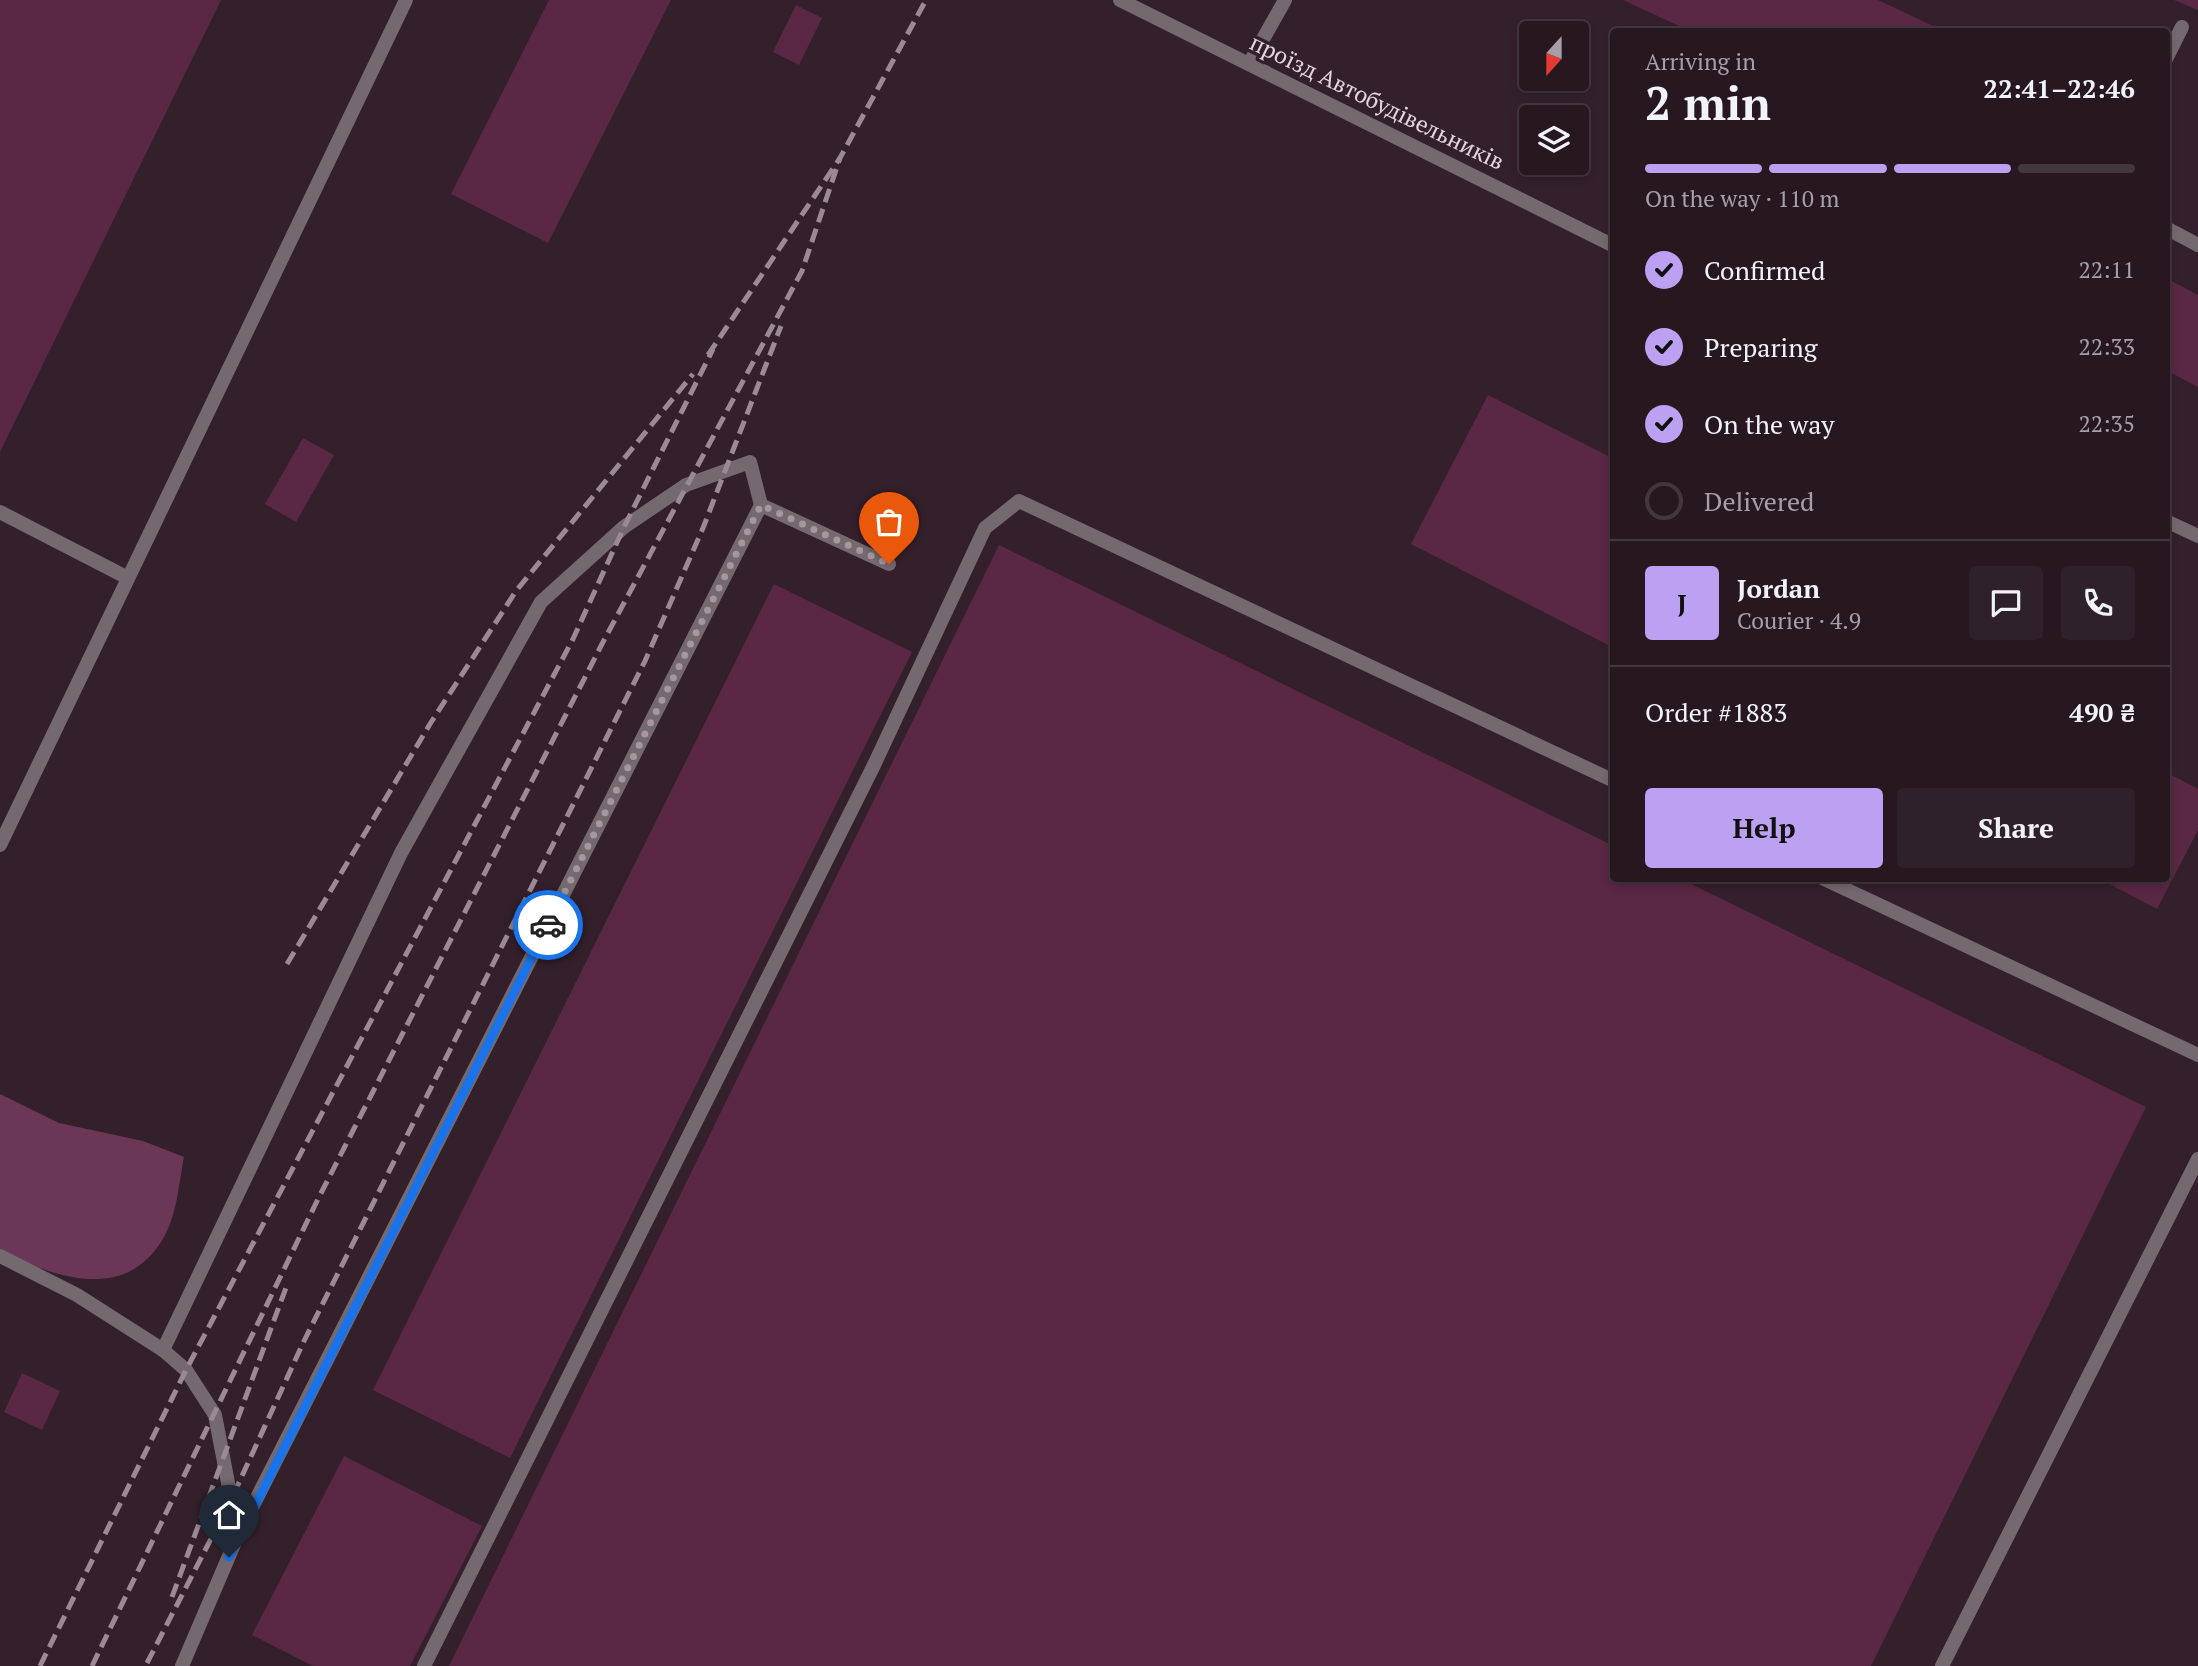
<!DOCTYPE html>
<html lang="en">
<head>
<meta charset="utf-8">
<style>
  body { margin:0; font-family:"PT Serif",serif; background:#2f2129; color:#f1f3f6; height:100vh; display:flex; flex-direction:column; font-size:26px; white-space:nowrap }
  * { box-sizing:border-box; margin:0 }
  p { font-size:23px; color:#a4a0a5 }
  .icon { flex:none; width:38px; height:38px; fill:none; stroke:currentColor; stroke-width:2; stroke-linecap:round; stroke-linejoin:round }
  .map { position:relative; flex:1; overflow:hidden }
  .panel { position:absolute; left:1610px; top:28px; width:560px; height:854px; display:flex; flex-direction:column; background:#271820; border-radius:7px; box-shadow:0 4px 10px #0003,0 0 0 2px #43373e }
  .panel>* { flex:none }
  .needle { width:46px; rotate:201deg }
  .buttons { position:absolute; left:1519px; top:21px; display:grid; gap:14px }
  .buttons a { display:grid; place-items:center; width:70px; height:70px; border-radius:7px; background:#271820; box-shadow:0 4px 10px #0003,0 0 0 2px #43373e; font-size:35px }
  .pin { position:absolute; display:grid; place-items:center; width:60px; height:60px; color:#fff; margin:-72px -30px; border-radius:50% 50% 50% 0; rotate:-45deg; box-shadow:0 0 7px #0007 }
  .pin .icon { rotate:45deg }
  .courier { position:absolute; display:grid; place-items:center; width:70px; height:70px; margin:-35px; border:5px solid #1a73e8; border-radius:50%; background:#fff; color:#222; box-shadow:0 2px 9px #0007 }
  .overview em { font-style:normal; font-weight:700 }
  .overview div { display:flex; flex-direction:column-reverse }
  .overview { display:flex; align-items:center; justify-content:space-between; height:119px; padding:0 35px }
  h1 { font-size:46px; font-weight:700; line-height:52px }
  .bar { display:grid; grid-template-columns:repeat(4,1fr); gap:10px 7px; align-content:center; height:84px; padding:0 35px }
  .bar i { height:9px; border-radius:5px; background:#43373e }
  .bar .active { background:#bca0f2 }
  .bar p { grid-column:span 4 }
  .line { display:flex; align-items:center; gap:18px; padding:0 35px; border-top:2px solid #43373e }
  .line div { flex:1 }
  .round { display:grid; place-items:center; flex:none; width:74px; height:74px; border-radius:7px; background:#2f2129 }
  ol { padding:0 35px; list-style:none }
  li { display:flex; align-items:center; gap:21px; height:77px }
  li p { margin-inline-start:auto }
  li .icon { padding:7px; border-radius:50%; background:#bca0f2; color:#111; stroke-width:4 }
  li:last-child { color:#a4a0a5 }
  li i { width:38px; height:38px; border:4px solid #43373e; border-radius:50% }
  .primary-button { display:flex; gap:14px; margin-top:auto; padding:14px 35px }
  .primary-button a { flex:1; height:80px; border-radius:7px; background:#bca0f2; color:#111; font-size:28px; font-weight:700; line-height:80px; text-align:center }
  .primary-button a+a { background:#2f2129; color:#f1f3f6 }
  .map>svg:first-child { display:block }
  .forest { fill:#6c3756 }
  .building { fill:#5a2745 }
  .lines { fill:none; stroke-linecap:round; stroke-linejoin:round }
  .service { stroke:#74696f; stroke-width:14 }
  .minor { stroke:#74696f; stroke-width:14 }
  .rail { stroke:#9b8a93; stroke-width:5; stroke-dasharray:14 7; stroke-linecap:butt }
  .done { stroke:#a6969e; stroke-width:7; stroke-dasharray:0 12.6 }
  .route { stroke:#1a73e8; stroke-width:9 }
  .labels { text-anchor:middle; stroke-width:7; stroke-linejoin:round; paint-order:stroke }
  .street-label { font-size:23px; fill:#e3d5dc; stroke:#34202b }
</style>
</head>
<body>
<div class="map">
<svg width="2198" height="1666" viewBox="0 0 2198 1666">
  <rect width="100%" height="100%" fill="#34202b"/>
  <!-- forest -->
  <path class="forest" d="M0,1094L59,1123L143,1141L184,1157C179,1182 177,1213 165,1235C128,1304 56,1278 0,1251Z"/>
  <!-- building -->
  <g class="building">
    <polygon points="0,0 221,0 0,452"/>
    <polygon points="549,0 671,0 548,243 451,194"/>
    <polygon points="1623,0 1878,0 1946,32 1692,32"/>
    <polygon points="2174,0 2198,0 2198,10"/>
    <polygon points="796,5 822,18 799,65 773,52"/>
    <polygon points="2166,278 2198,295 2198,387 2166,370"/>
    <polygon points="1488,395 1614,459 1614,648 1411,544"/>
    <polygon points="303,438 334,455 296,522 265,504"/>
    <polygon points="999,545 1614,846 1614,878 1679,878 2146,1107 1871,1666 449,1666"/>
    <polygon points="774,584 912,652 510,1458 373,1390"/>
    <polygon points="2166,772 2198,789 2198,830 2157,909 2098,878 2166,878"/>
    <polygon points="22,1373 60,1391 42,1430 4,1412"/>
    <polygon points="344,1456 482,1526 410,1666 313,1666 252,1635"/>
  </g>
  <g class="lines">
    <!-- service -->
    <g class="service">
      <polyline points="2166,59 2182,27"/>
      <polyline points="1249,64 1285,0"/>
      <polyline points="2166,228 2198,245"/>
      <polyline points="0,512 128,578"/>
      <polyline points="0,845 406,0"/>
      <polyline points="1822,878 2198,1055"/>
      <polyline points="0,1256 77,1295 163,1350"/>
      <polyline points="238,1535 761,505"/>
      <polyline points="182,1666 238,1535 215,1415 186,1370 163,1350 401,853 541,602 624,527 686,485 750,462 761,505 889,564"/>
      <polyline points="424,1666 874,765 985,528 1019,501 1614,781"/>
      <polyline points="1942,1666 2198,1159"/>
    </g>
    <!-- minor -->
    <g class="minor">
      <polyline points="1120,0 1614,246"/>
      <polyline points="2166,521 2198,536"/>
    </g>
    <!-- rail -->
    <g class="rail">
      <polyline points="708,355 840,158 926,0"/>
      <polyline points="287,964 430,724 516,591 693,374"/>
      <polyline points="172,1597 287,1285"/>
      <polyline points="147,1663 231,1500 304,1341 645,661 703,528 781,326"/>
      <polyline points="40,1666 186,1370 573,639 624,527 713,349"/>
      <polyline points="92,1666 318,1199 602,644 802,271 840,158"/>
    </g>
  </g>
  <g class="lines">
    <!-- done -->
    <polyline class="done" points="548,925 761,505 889,564"/>
    <!-- route -->
    <polyline class="route" points="229,1557 548,925"/>
  </g>
  <g class="labels">
    <!-- street labels -->
    <g class="street-label">
      <text transform="translate(1377 102) rotate(26)" y="8">проїзд Автобудівельників</text>
    </g>
  </g>
</svg>
<div class="buttons">
<a><svg class="needle" viewBox="-14 -14 28 28"><path d="M0-13l5 13h-10z" fill="#e53935"/><path d="M0 13l5-13h-10z" fill="#a4a0a5"/></svg></a>
<a><svg class="icon" aria-label="layers" viewBox="0 0 24 24"><path d="M12 4l9 5-9 5-9-5zM3 14l9 5 9-5"/></svg></a>
</div>
<div class="pin" style="left:889px;top:564px;background:#ea580c"><svg class="icon" aria-label="bag" viewBox="0 0 24 24"><path d="M5 8h14l-1 12H6zM9 8a3 3 0 0 1 6 0"/></svg></div>
<div class="pin" style="left:229px;top:1557px;background:#1f2937"><svg class="icon" aria-label="home" viewBox="0 0 24 24"><path d="M3 11l9-7 9 7M6 9v11h12V9"/></svg></div>
<div class="courier" style="left:548px;top:925px"><svg class="icon" aria-label="car" viewBox="0 0 24 24"><path d="M5 17H2v-5l4-1 3-4h7l3 4 3 1v5h-3M9 17h6M6 11h13"/><circle cx="7" cy="17" r="2"/><circle cx="17" cy="17" r="2"/></svg></div>
<section class="panel">
<div class="overview"><div><h1>2 min</h1><p>Arriving in</p></div><em>22:41–22:46</em></div>
<div class="bar"><i class="active"></i><i class="active"></i><i class="active"></i><i></i><p>On the way · 110 m</p></div>
<ol>
<li><svg class="icon" aria-label="check" viewBox="0 0 24 24"><path d="M5 12l5 5 9-10"/></svg>Confirmed<p>22:11</p></li>
<li><svg class="icon" aria-label="check" viewBox="0 0 24 24"><path d="M5 12l5 5 9-10"/></svg>Preparing<p>22:33</p></li>
<li><svg class="icon" aria-label="check" viewBox="0 0 24 24"><path d="M5 12l5 5 9-10"/></svg>On the way<p>22:35</p></li>
<li><i></i>Delivered</li>
</ol>
<div class="line" style="height:126px"><b class="round" style="background:#bca0f2;color:#111">J</b><div><b>Jordan</b><p>Courier · 4.9</p></div><a class="round"><svg class="icon" aria-label="chat" viewBox="0 0 24 24"><path d="M4 5h16v11H9l-5 4z"/></svg></a><a class="round"><svg class="icon" aria-label="phone" viewBox="0 0 24 24"><path d="M5 4h4l2 5-3 2q2 4 5 5l2-3 5 2v4C11 20 4 13 5 4z"/></svg></a></div>
<div class="line" style="height:91px"><div>Order #1883</div><b>490 ₴</b></div>
<div class="primary-button"><a>Help</a><a>Share</a></div>
</section>
</div>
</body>
</html>
